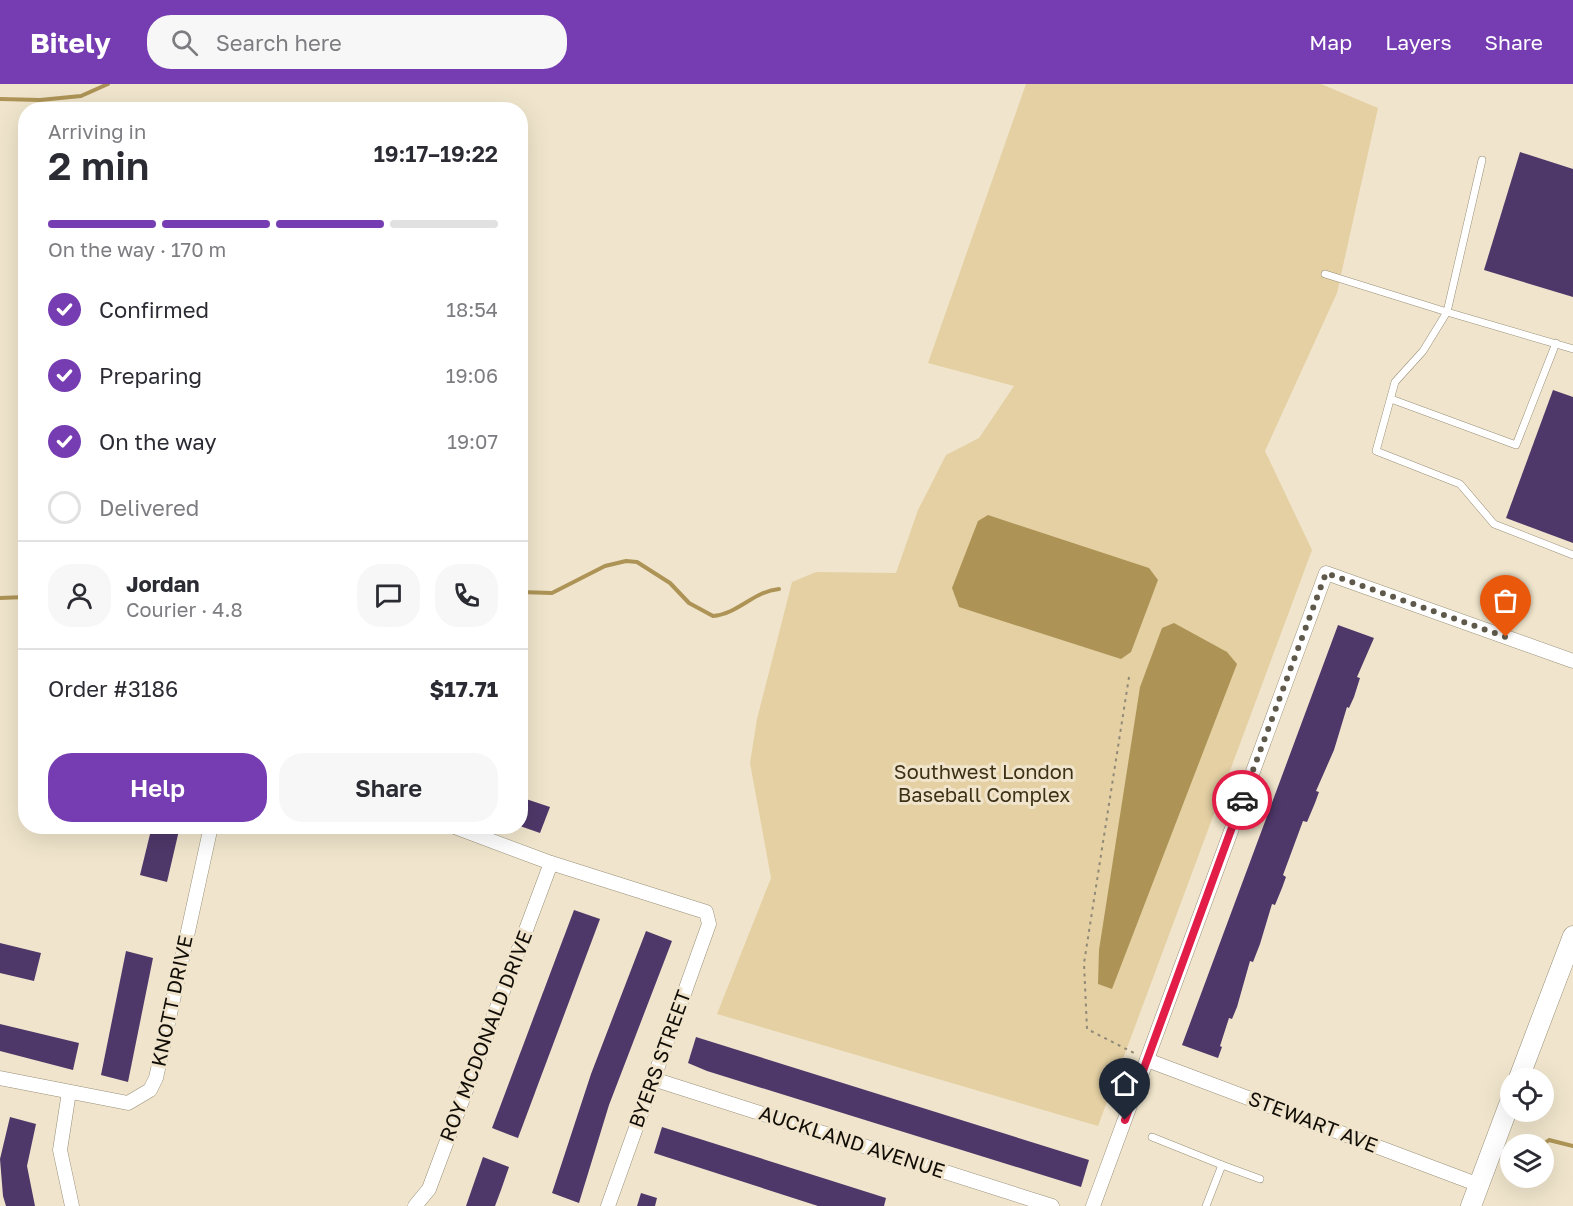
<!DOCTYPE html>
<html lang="en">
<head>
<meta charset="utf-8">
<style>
  body { margin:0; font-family:"Golos Text",sans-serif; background:#f7f7f7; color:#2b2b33; height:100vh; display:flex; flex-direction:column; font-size:22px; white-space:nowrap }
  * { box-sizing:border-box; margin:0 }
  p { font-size:20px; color:#7c7c81 }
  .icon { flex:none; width:33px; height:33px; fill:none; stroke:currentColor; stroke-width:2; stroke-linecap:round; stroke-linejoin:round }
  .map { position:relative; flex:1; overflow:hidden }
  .sheet { position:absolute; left:18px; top:18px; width:510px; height:732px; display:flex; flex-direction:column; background:#fff; border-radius:24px; box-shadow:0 6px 24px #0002 }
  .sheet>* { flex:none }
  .controls { position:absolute; left:1500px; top:984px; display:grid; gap:12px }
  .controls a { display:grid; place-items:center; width:54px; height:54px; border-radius:50%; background:#fff; box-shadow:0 6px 24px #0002; font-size:30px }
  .pin { position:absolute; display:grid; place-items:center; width:51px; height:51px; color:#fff; margin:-62px -26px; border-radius:50% 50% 50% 0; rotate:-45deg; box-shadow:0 0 6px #0007 }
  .pin .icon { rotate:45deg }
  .courier { position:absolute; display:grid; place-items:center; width:60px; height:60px; margin:-30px; border:4px solid #e11d48; border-radius:50%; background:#fff; color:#222; box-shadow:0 2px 8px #0007 }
  .summary em { font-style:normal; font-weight:600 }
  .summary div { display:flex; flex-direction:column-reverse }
  .summary { display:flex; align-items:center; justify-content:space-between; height:102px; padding:0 30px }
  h1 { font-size:39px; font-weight:600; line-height:45px }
  .bar { display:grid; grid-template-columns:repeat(4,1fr); gap:9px 6px; align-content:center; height:72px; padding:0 30px }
  .bar i { height:8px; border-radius:4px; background:#e1e1e2 }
  .bar .selected { background:#763cb2 }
  .bar p { grid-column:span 4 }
  .line { display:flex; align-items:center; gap:15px; padding:0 30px; border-top:2px solid #e1e1e2 }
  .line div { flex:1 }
  .round { display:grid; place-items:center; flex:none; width:63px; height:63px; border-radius:24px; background:#f7f7f7 }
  ol { padding:0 30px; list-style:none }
  li { display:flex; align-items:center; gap:18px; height:66px }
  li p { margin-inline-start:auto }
  li .icon { padding:6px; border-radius:50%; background:#763cb2; color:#fff; stroke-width:4 }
  li:last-child { color:#7c7c81 }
  li i { width:33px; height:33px; border:3px solid #e1e1e2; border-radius:50% }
  .primary-button { display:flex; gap:12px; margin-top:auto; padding:12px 30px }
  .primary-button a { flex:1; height:69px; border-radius:24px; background:#763cb2; color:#fff; font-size:24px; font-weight:600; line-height:69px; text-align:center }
  .primary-button a+a { background:#f7f7f7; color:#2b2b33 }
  header { display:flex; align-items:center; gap:36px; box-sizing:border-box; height:84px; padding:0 30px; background:#763cb2; color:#fff }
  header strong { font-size:28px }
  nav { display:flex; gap:33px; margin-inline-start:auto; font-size:21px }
  .search { width:420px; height:54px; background:#f7f7f7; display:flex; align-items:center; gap:15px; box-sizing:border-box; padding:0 21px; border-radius:24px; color:#7c7c81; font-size:22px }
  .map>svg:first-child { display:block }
  .green { fill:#e4d0a3 }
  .water { fill:#ad9355 }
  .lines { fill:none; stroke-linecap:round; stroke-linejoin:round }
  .stream { stroke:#ad9355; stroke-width:4 }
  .building { fill:#4e386a }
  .lane-casing { stroke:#998f78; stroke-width:8 }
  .street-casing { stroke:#998f78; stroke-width:15 }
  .secondary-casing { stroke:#998f78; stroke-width:21 }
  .path { stroke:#918978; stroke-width:2; stroke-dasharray:3 4.5; stroke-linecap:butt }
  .lane { stroke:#fff; stroke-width:7 }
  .street { stroke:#fff; stroke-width:14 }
  .secondary { stroke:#fff; stroke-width:20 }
  .done { stroke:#5f594b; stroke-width:6; stroke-dasharray:0 10.8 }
  .route { stroke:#e11d48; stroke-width:8 }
  .labels { text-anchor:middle; stroke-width:6; stroke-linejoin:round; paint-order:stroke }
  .park-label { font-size:20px; fill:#3d3115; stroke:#f0e5cc }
  .street-label { font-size:20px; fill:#110d06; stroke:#f0e5cc }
</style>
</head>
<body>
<header>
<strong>Bitely</strong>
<div class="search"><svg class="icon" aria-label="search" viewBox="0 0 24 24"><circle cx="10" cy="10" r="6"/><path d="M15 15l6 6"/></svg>Search here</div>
<nav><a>Map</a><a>Layers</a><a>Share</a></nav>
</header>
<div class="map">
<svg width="1573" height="1122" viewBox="0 0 1573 1122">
  <rect width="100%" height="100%" fill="#f0e5cc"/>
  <!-- green -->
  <polygon class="green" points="1026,0 1321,0 1378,24 1337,209 1265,367 1312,466 1098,1042 717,930 771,794 750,679 757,635 792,498 816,488 896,489 918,426 946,371 979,354 1014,302 928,279"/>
  <!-- water -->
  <g class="water">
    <polygon points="988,431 1149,484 1158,496 1131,568 1121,575 959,523 952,504 978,437"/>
    <polygon points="1174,539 1227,568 1237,580 1112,905 1098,900 1099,866 1140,603 1162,544"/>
  </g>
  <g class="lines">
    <!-- stream -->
    <g class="stream">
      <polyline points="0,15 40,16 81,12 108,0"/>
      <path d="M520,508L552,509L605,482L626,477L637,478L670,499L689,519L713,532C738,530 754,507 779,505"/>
      <polyline points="0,514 26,513"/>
      <polyline points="1545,1059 1549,1056 1573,1062"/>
    </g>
  </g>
  <!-- building -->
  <g class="building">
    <polygon points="1520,68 1573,85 1573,213 1484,186"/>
    <polygon points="1553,306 1573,313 1573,459 1506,434"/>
    <polygon points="1338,541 1374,554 1357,593 1360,594 1354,613 1349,624 1347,623 1334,666 1316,707 1319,708 1315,719 1307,738 1303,737 1283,791 1286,793 1282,804 1275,821 1272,820 1260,860 1253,878 1250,877 1237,923 1232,935 1229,934 1220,962 1222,963 1218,974 1182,961"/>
    <polygon points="520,713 550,723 540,749 520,742"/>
    <polygon points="152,742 180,742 167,798 140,791"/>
    <polygon points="574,826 600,835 518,1054 492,1044"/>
    <polygon points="646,847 672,857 609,1021 579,1119 552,1109 591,990"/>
    <polygon points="0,859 41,869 34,897 0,889"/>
    <polygon points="126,867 153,874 128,998 101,991"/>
    <polygon points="0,940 79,959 73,986 0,967"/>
    <polygon points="696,953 1089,1076 1081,1103 707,987 688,979"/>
    <polygon points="10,1033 36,1040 27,1082 35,1122 6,1122 3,1112 0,1075"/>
    <polygon points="662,1043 886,1114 884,1122 818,1122 654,1069"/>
    <polygon points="483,1073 509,1083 501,1106 495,1122 466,1122"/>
    <polygon points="641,1109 657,1114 655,1122 637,1122"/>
  </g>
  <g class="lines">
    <defs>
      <g id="lane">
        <polyline points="1482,76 1447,228 1573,265"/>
        <polyline points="1325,190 1447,228 1423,267 1395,298 1376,367 1460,400 1494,440 1573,471"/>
        <polyline points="1391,315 1516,361 1556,259"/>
        <polyline points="1152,1053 1222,1081 1206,1122"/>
        <polyline points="1222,1081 1260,1095"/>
      </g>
      <g id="street">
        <polyline points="452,742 551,779 706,828 709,840 608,1122"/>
        <polyline points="1147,976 1479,1101"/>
        <polyline points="0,994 128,1019 150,1006 156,994 211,742"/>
        <polyline points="653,995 1052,1122"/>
        <polyline points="69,1008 60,1066 72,1122"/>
        <polyline points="415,1122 429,1105 551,779"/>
        <polyline points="1093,1122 1326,489 1573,577"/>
      </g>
      <g id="secondary">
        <polyline points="1519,994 1573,852"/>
        <polyline points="1471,1122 1510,1018"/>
      </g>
    </defs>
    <!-- lane casing -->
    <use href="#lane" class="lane-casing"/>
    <!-- street casing -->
    <use href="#street" class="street-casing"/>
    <!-- secondary casing -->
    <use href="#secondary" class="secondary-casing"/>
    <!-- path -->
    <polyline class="path" points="1129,593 1084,879 1087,945 1136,970"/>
    <!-- lane -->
    <use href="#lane" class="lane"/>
    <!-- street -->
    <use href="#street" class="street"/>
    <!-- secondary -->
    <use href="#secondary" class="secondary"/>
  </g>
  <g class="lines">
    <!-- done -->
    <polyline class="done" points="1242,716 1326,489 1506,553"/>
    <!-- route -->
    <polyline class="route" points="1125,1036 1242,716"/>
  </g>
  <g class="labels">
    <!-- park labels -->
    <g class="park-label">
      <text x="984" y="695">Southwest London<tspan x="984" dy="23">Baseball Complex</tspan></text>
    </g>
    <!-- street labels -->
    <g class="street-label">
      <text transform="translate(172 917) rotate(-78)" y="7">KNOTT DRIVE</text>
      <text transform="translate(486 952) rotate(-69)" y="7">ROY MCDONALD DRIVE</text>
      <text transform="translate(660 975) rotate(-70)" y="7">BYERS STREET</text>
      <text transform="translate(1313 1038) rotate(21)" y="7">STEWART AVE</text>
      <text transform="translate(852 1058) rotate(18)" y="7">AUCKLAND AVENUE</text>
    </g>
  </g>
</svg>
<div class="controls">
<a><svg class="icon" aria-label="locate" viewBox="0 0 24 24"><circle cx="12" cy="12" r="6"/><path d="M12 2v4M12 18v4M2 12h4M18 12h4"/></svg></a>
<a><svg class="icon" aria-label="layers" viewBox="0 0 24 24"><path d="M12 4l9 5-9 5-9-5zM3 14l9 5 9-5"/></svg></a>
</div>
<div class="pin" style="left:1506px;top:553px;background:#ea580c"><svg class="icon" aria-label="bag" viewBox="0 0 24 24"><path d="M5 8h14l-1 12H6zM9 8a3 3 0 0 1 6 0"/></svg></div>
<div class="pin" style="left:1125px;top:1036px;background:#1f2937"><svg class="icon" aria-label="home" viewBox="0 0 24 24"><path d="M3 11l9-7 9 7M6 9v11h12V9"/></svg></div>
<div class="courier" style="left:1242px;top:716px"><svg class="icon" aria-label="car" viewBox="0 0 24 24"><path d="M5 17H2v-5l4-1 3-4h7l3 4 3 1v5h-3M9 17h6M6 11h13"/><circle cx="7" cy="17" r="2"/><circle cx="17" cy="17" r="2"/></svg></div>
<section class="sheet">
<div class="summary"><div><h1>2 min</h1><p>Arriving in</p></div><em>19:17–19:22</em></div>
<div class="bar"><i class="selected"></i><i class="selected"></i><i class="selected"></i><i></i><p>On the way · 170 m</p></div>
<ol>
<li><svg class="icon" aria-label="check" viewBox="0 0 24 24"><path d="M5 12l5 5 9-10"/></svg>Confirmed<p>18:54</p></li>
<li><svg class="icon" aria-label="check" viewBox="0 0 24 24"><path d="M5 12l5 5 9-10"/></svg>Preparing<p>19:06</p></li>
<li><svg class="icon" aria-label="check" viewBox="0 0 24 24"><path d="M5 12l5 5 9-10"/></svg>On the way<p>19:07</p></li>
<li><i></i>Delivered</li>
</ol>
<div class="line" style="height:108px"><a class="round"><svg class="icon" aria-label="person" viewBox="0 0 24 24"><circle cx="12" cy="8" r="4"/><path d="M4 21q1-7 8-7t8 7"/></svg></a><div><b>Jordan</b><p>Courier · 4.8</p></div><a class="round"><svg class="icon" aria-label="chat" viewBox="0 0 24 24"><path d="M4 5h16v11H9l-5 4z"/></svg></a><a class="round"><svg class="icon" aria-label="phone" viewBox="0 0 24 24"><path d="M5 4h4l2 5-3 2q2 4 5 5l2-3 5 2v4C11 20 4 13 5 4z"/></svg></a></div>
<div class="line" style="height:78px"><div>Order #3186</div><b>$17.71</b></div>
<div class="primary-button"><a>Help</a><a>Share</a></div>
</section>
</div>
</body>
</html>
